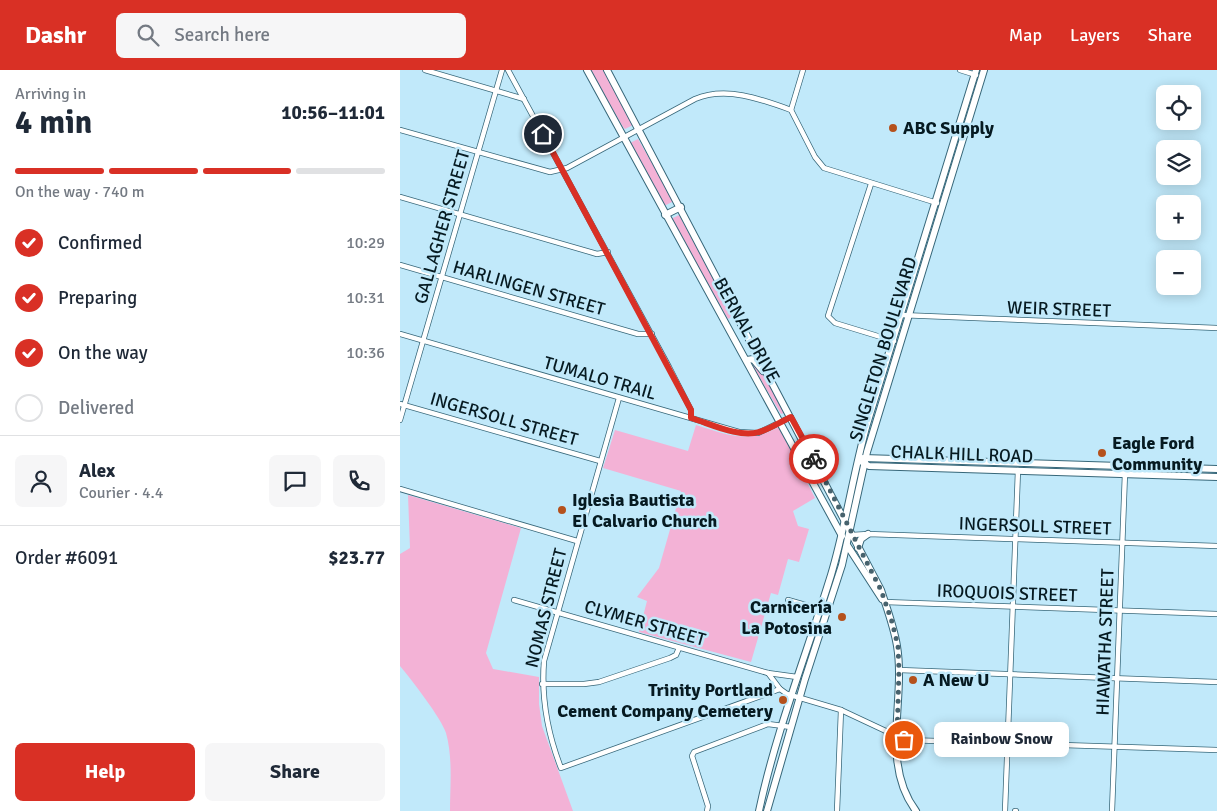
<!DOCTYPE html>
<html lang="en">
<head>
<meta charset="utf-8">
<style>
  body { margin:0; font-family:Signika,sans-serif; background:#f6f6f7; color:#1f2937; height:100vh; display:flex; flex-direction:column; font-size:19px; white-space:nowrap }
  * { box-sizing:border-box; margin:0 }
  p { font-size:16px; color:#747a83 }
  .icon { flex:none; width:28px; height:28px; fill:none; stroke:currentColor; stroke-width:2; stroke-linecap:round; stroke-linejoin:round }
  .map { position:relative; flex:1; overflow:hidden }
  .sheet { display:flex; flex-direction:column; background:#fff; width:400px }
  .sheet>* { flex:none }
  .tools { position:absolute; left:756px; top:15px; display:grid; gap:10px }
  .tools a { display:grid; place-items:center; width:45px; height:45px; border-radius:8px; background:#fff; box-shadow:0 2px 12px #0003; font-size:25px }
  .pin { position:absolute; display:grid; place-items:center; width:42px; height:42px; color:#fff; margin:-21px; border:2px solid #fff; border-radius:50%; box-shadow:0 1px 5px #0007 }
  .courier { position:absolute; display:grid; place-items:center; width:50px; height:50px; margin:-25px; border:4px solid #d93025; border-radius:50%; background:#fff; color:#222; box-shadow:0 1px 6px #0007 }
  .bubble { position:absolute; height:35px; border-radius:8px; background:#fff; box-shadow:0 2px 12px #0003; font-size:16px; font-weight:700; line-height:35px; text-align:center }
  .headline em { font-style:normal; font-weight:700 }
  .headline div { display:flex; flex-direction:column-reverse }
  .headline { display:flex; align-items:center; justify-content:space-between; height:85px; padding:0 15px }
  h1 { font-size:32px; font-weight:700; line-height:38px }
  .bar { display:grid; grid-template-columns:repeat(4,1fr); gap:8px 5px; align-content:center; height:60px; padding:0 15px }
  .bar i { height:6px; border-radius:4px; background:#e0e1e3 }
  .bar .on { background:#d93025 }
  .bar p { grid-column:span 4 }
  .line { display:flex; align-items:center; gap:12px; padding:0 15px; border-top:1px solid #e0e1e3 }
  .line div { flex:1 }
  .round { display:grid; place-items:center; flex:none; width:52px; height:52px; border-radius:8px; background:#f6f6f7 }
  ol { padding:0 15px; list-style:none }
  li { display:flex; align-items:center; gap:15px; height:55px }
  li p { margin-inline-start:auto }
  li .icon { padding:5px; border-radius:50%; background:#d93025; color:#fff; stroke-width:4 }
  li:last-child { color:#747a83 }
  li i { width:28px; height:28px; border:2px solid #e0e1e3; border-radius:50% }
  .cta { display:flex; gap:10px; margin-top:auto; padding:10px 15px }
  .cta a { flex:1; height:58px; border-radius:8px; background:#d93025; color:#fff; font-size:20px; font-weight:700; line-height:58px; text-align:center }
  .cta a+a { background:#f6f6f7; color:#1f2937 }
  header { display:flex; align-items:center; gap:30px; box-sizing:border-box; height:70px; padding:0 25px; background:#d93025; color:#fff }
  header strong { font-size:24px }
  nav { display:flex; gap:28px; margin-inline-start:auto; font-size:18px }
  .search { width:350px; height:45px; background:#f6f6f7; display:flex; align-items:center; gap:12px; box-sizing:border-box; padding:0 18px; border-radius:8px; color:#747a83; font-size:19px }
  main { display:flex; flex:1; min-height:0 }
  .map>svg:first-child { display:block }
  .green { fill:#f3b2d6 }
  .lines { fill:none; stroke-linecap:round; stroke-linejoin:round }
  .street-casing { stroke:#376779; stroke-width:6 }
  .secondary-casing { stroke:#376779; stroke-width:8 }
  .street { stroke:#fff; stroke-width:4.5 }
  .secondary { stroke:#fff; stroke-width:6 }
  .done { stroke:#47626d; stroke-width:5; stroke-dasharray:0 9 }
  .route { stroke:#d93025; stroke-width:6 }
  .poi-dot { fill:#b5511c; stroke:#c1e9fa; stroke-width:2 }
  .labels { text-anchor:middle; stroke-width:5; stroke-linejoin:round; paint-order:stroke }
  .poi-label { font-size:18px; font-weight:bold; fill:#061a21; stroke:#c1e9fa; text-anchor:start }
  .street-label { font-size:18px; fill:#061a21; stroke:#c1e9fa }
</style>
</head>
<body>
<header>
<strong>Dashr</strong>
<div class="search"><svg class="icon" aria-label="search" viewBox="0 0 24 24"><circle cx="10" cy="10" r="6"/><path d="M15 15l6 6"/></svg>Search here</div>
<nav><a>Map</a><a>Layers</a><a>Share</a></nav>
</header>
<main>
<section class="sheet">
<div class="headline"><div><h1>4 min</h1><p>Arriving in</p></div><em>10:56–11:01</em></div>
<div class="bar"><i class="on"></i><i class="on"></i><i class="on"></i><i></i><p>On the way · 740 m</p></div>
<ol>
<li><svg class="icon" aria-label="check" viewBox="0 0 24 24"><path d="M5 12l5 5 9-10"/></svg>Confirmed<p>10:29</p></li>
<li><svg class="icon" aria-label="check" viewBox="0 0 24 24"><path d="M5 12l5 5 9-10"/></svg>Preparing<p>10:31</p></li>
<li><svg class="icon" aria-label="check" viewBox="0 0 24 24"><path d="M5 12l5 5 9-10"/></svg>On the way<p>10:36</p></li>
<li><i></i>Delivered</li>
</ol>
<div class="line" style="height:90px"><a class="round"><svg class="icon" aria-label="person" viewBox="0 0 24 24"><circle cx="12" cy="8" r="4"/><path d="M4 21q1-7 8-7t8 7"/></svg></a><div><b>Alex</b><p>Courier · 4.4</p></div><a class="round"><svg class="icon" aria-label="chat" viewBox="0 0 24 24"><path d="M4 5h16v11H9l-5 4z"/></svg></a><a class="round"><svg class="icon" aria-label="phone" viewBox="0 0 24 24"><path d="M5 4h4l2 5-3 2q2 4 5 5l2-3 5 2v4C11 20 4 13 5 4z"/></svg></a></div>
<div class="line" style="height:65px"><div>Order #6091</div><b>$23.77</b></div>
<div class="cta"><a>Help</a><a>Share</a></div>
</section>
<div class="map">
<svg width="817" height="741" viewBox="0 0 817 741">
  <rect width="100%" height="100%" fill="#c1e9fa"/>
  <!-- green -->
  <g class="green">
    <polygon points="190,0 204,0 233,55 225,59 223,57"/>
    <polygon points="238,69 274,131 264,136 230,73"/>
    <polygon points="279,145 333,246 328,249 271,149"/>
    <polygon points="354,292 370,313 384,343 381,344 351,293"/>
    <path d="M296,355C328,365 347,374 379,357L415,428L393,441L398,456L409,459L399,492L388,489L378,525L371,523L351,592L239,562L247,531L237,527L259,498L281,421L203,398L215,360L288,381Z"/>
    <path d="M8,425L121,458L86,583L93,599L139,607V634L142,656L173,741H50C50,716 53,688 46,663C42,649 11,609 0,596V484L10,478Z"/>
  </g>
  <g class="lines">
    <defs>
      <g id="street">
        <polyline points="25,0 124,29"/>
        <polyline points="108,0 269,297 291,340 291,348"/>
        <polyline points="560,0 576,5"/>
        <polyline points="391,40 403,0"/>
        <path d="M0,60L150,102L167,98L295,29C326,16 361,29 391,40L415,87L424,98L537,133"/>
        <polyline points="471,114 428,246 435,253 494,271"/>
        <polyline points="0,127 197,184 208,182"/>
        <polyline points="0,195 238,264 252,264"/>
        <polyline points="500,245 817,258"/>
        <polyline points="0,264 339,362 358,363 391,347"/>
        <path d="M219,328L144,591C141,629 147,662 161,698L380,619"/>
        <polyline points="0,334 200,391"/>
        <polyline points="0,350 102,0"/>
        <polyline points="0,419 177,471"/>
        <polyline points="452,465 468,464 817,476"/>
        <polyline points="114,530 368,603 380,619 387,624 441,640 505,670 817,680"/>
        <polyline points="388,530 423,540"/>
        <polyline points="485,532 817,544"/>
        <polyline points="499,600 817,612"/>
        <polyline points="368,603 397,607"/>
        <polyline points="142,614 184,614 199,612 270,588 276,585 279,578"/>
        <polyline points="307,741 308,736 292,686 294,682 368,654 391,657"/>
        <polyline points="437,741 441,640"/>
        <polyline points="605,741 618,400"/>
        <polyline points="615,741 616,741"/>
        <polyline points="712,741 725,403"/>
      </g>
      <g id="secondary">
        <polyline points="187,0 442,466"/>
        <path d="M207,0L481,520C487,539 494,557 497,576C506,630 480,693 516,741"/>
        <polyline points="265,145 281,137"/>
        <polyline points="347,290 353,289 363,301"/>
        <polyline points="463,388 817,399"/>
        <polyline points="462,392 469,396 817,407"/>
        <polyline points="447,475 482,529"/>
        <polyline points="458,478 461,469 468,464"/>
        <path d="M359,741C376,661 407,583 431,505C446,455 453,404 467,354L576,0"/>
        <polyline points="367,741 405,609 442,495 467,382 584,0"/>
      </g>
    </defs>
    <!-- street casing -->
    <use href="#street" class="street-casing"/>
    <!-- secondary casing -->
    <use href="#secondary" class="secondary-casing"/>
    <!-- street -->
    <use href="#street" class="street"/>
    <!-- secondary -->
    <use href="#secondary" class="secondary"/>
  </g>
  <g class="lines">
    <!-- done -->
    <polyline class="done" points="414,389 481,520 492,552 498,576 499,600 497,667 504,670"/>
    <!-- route -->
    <path class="route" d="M143,64L291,340V348C311,354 339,368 359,362C370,359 380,352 391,347L414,389"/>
  </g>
  <!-- markers -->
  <g class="poi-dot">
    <circle cx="493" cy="58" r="5"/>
    <circle cx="702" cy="383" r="5"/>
    <circle cx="162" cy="440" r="5"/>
    <circle cx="442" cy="547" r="5"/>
    <circle cx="513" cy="610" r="5"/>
    <circle cx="383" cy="630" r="5"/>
  </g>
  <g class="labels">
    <!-- poi labels -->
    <g class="poi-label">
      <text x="503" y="64">ABC Supply</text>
      <text x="712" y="379">Eagle Ford<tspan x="712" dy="21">Community</tspan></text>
      <text x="172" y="436">Iglesia Bautista<tspan x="172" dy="21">El Calvario Church</tspan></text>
      <text x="432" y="543" text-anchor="end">Carnicería<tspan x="432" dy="21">La Potosina</tspan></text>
      <text x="523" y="616">A New U</text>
      <text x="373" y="626" text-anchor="end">Trinity Portland<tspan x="373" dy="21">Cement Company Cemetery</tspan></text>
    </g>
    <!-- street labels -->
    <g class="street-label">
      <text transform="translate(42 157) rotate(-74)" y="6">GALLAGHER STREET</text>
      <text transform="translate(129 218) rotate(16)" y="6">HARLINGEN STREET</text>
      <text transform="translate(659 239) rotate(2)" y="6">WEIR STREET</text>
      <text transform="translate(347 260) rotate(61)" y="6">BERNAL DRIVE</text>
      <text transform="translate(483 279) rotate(-73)" y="6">SINGLETON BOULEVARD</text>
      <text transform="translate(200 308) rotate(16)" y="6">TUMALO TRAIL</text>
      <text transform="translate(104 349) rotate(16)" y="6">INGERSOLL STREET</text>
      <text transform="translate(562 384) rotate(2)" y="6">CHALK HILL ROAD</text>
      <text transform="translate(635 456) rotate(2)" y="6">INGERSOLL STREET</text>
      <text transform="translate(607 523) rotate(2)" y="6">IROQUOIS STREET</text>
      <text transform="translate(146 538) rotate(-76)" y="6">NOMAS STREET</text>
      <text transform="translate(245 553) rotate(16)" y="6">CLYMER STREET</text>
      <text transform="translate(705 572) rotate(-88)" y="6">HIAWATHA STREET</text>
    </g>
  </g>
</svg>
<div class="tools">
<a><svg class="icon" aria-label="locate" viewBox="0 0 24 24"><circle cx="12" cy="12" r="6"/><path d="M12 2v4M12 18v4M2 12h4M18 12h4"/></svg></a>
<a><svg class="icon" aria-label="layers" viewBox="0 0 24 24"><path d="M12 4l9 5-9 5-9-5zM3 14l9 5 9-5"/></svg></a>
<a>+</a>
<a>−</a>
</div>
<div class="pin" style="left:504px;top:670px;background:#ea580c"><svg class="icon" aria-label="bag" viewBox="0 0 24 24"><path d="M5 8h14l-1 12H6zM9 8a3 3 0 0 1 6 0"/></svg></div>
<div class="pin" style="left:143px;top:64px;background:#1f2937"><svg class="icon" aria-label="home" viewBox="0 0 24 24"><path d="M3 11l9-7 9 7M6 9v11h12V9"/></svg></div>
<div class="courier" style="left:414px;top:389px"><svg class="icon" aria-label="bike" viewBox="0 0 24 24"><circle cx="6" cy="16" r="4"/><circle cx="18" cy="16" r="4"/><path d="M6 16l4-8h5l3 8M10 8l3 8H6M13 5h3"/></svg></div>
<div class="bubble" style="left:534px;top:652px;width:135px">Rainbow Snow</div>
</div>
</main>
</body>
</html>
